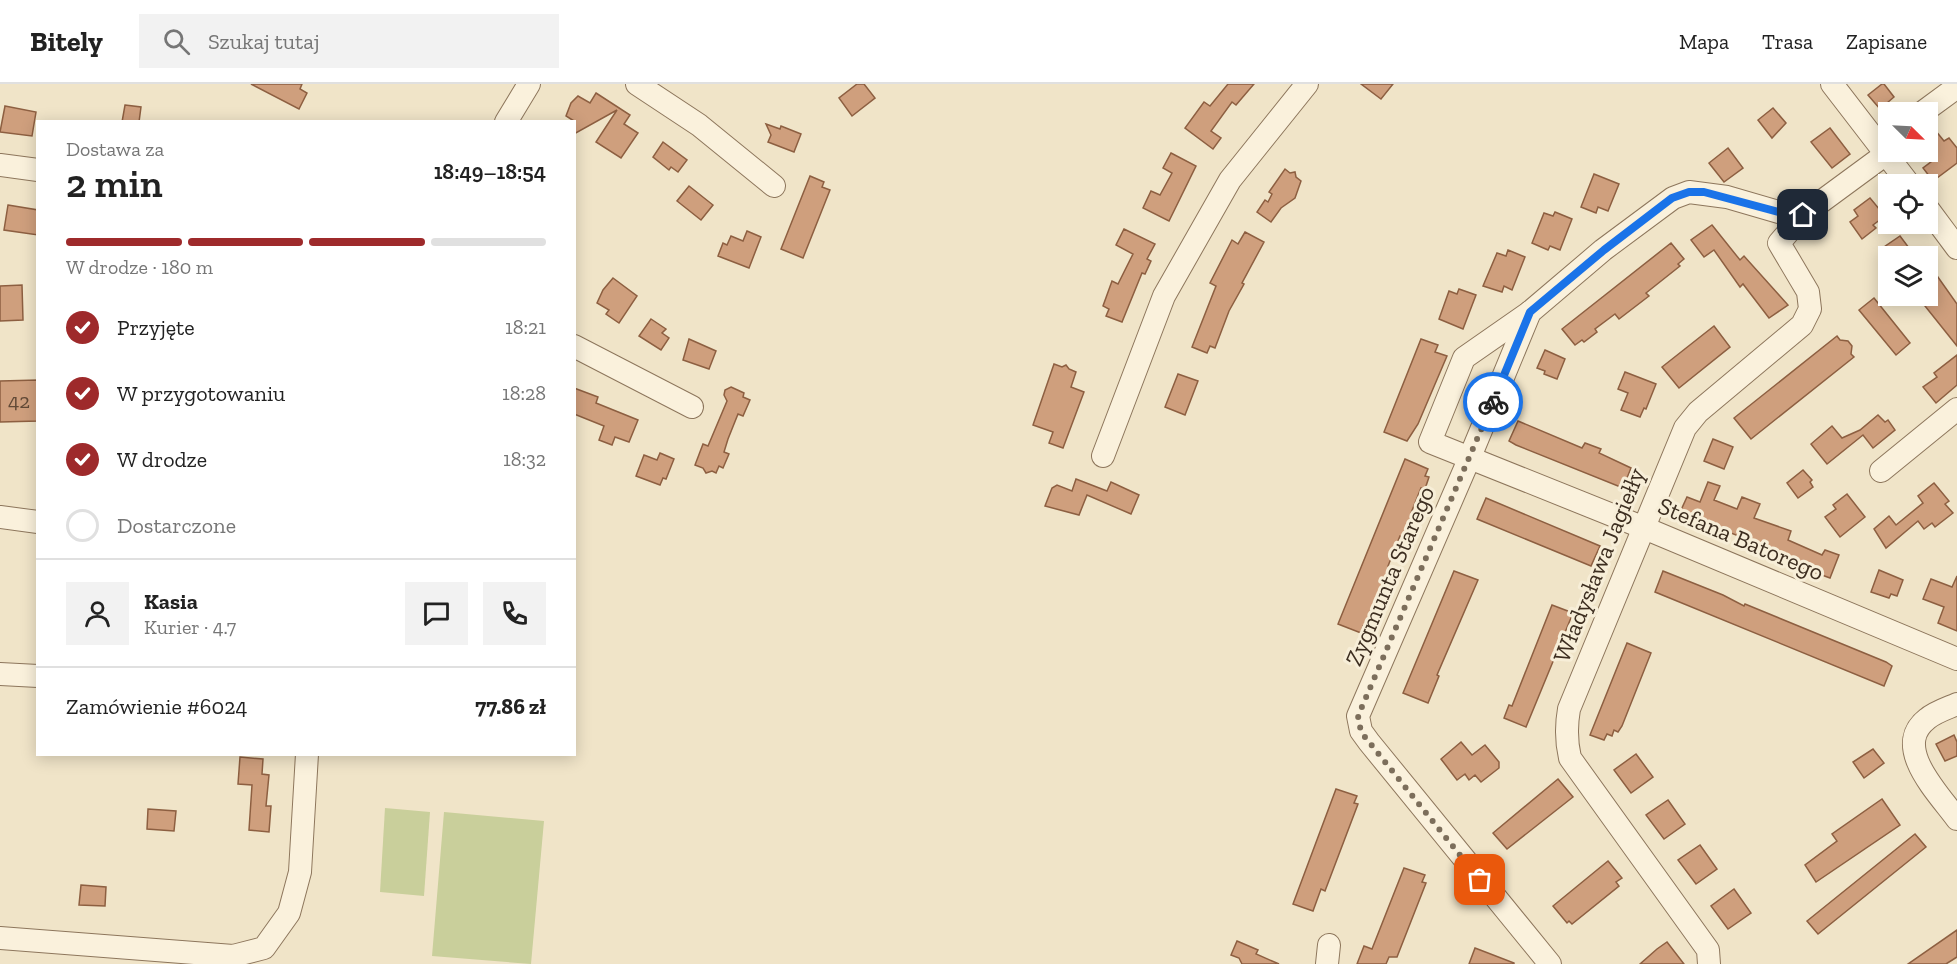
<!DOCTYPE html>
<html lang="pl">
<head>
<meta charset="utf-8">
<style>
  body { margin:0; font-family:"Zilla Slab",serif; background:#f2f2f2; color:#222; height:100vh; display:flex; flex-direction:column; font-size:22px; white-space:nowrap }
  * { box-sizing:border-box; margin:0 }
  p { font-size:20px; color:#767676 }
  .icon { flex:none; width:33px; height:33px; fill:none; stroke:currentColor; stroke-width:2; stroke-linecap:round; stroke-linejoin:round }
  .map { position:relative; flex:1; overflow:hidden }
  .details { position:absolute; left:36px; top:36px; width:540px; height:636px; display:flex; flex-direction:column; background:#fff; border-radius:0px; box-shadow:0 3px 15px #0003 }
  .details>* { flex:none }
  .needle { width:39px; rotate:114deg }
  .fabs { position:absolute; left:1878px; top:18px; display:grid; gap:12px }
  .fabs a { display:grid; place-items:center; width:60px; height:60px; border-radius:0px; background:#fff; box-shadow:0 3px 15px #0003; font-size:30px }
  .pin { position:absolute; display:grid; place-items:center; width:51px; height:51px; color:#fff; margin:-26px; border-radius:12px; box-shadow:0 3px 9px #0006 }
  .courier { position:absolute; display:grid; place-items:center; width:60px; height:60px; margin:-30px; border:4px solid #1a73e8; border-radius:50%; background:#fff; color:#222; box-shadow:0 2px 8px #0007 }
  .summary em { font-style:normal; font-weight:600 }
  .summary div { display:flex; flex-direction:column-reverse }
  .summary { display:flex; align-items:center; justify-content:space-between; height:102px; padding:0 30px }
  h1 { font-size:39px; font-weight:600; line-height:45px }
  .bar { display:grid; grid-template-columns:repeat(4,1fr); gap:9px 6px; align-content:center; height:72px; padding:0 30px }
  .bar i { height:8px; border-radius:4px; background:#e0e0e0 }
  .bar .active { background:#9e2a2b }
  .bar p { grid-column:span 4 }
  .line { display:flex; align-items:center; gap:15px; padding:0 30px; border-top:2px solid #e0e0e0 }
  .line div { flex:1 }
  .round { display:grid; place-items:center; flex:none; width:63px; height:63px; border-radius:0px; background:#f2f2f2 }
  ol { padding:0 30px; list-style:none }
  li { display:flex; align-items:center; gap:18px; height:66px }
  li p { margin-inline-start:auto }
  li .icon { padding:6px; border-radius:50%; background:#9e2a2b; color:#fff; stroke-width:4 }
  li:last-child { color:#767676 }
  li i { width:33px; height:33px; border:3px solid #e0e0e0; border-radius:50% }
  header { display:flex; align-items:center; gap:36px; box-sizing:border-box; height:84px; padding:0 30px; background:#fff; border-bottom:2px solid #e0e0e0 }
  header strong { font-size:28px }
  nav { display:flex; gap:33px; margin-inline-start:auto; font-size:21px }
  .search { width:420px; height:54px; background:#f2f2f2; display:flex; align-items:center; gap:15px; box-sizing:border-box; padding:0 21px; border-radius:0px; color:#767676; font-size:22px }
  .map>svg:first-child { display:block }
  .green { fill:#c9cf9b }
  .building { fill:#cf9f7d; stroke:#8d5f41; stroke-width:1.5 }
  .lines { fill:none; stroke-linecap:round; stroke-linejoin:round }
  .minor-casing { stroke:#8d765c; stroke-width:24 }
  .minor { stroke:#faf1dc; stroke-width:22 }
  .done { stroke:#7c6e5b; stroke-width:6; stroke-dasharray:0 10.8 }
  .route { stroke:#1a73e8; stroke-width:8 }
  .labels { text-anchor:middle; stroke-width:6; stroke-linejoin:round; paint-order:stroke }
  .number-label { font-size:21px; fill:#624a37 }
  .street-label { font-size:24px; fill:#3d2e20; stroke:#f7eed8 }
</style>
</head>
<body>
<header>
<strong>Bitely</strong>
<div class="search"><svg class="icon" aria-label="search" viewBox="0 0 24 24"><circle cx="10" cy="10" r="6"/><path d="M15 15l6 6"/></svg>Szukaj tutaj</div>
<nav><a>Mapa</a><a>Trasa</a><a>Zapisane</a></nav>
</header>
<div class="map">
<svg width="1957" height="880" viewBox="0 0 1957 880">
  <rect width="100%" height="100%" fill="#f0e4c8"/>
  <!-- green -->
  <g class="green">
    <polygon points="385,724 430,728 424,812 380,808"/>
    <polygon points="444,728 544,737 531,880 432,872"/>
  </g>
  <!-- building -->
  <g class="building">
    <polygon points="251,0 302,0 300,5 307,9 299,25"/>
    <polygon points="857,0 864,0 875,14 852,32 839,14"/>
    <polygon points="1228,0 1254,0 1236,21 1232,18 1211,47 1221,54 1213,65 1185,44 1204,18 1210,22"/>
    <polygon points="1361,0 1393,0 1381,15"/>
    <polygon points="1882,0 1884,0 1894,13 1880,25 1868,11"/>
    <polygon points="596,9 630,31 624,40 638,49 621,74 596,58 617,26 574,50 574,37 566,32 571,19 578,12 590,19"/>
    <polygon points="125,21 141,23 139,38 122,38"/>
    <polygon points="5,22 36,28 32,52 0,48"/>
    <polygon points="1773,24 1786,39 1772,54 1758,36"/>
    <polygon points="766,40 780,45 781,42 801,50 794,68 768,58 771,51"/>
    <polygon points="1830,44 1850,70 1832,84 1811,58"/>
    <polygon points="1935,46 1944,57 1949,54 1957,64 1957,79 1933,97 1923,84 1936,74 1928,63 1928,52"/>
    <polygon points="663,58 687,76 678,88 671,83 669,86 653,73"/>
    <polygon points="1728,64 1743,84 1724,98 1709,79"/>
    <polygon points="1171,69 1196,82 1169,137 1143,124 1151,107 1160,111 1172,89 1163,84"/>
    <polygon points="1285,85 1290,89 1295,88 1296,93 1301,97 1295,114 1281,124 1271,138 1257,128 1265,116 1268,118 1272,110 1269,108"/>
    <polygon points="1594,90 1619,100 1608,127 1598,123 1596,129 1581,123"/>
    <polygon points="810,92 824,98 822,103 830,106 803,174 781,165"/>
    <polygon points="689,102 713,121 701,136 677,117"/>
    <polygon points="1870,114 1885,132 1873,141 1876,144 1862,155 1850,138 1858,132 1854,126"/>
    <polygon points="8,121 38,126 38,151 4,146"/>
    <polygon points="1555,128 1572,135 1560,166 1550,162 1548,166 1532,159 1544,129 1553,132"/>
    <polygon points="1712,141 1740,176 1744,172 1788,221 1769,234 1743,200 1740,203 1714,166 1704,173 1691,156"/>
    <polygon points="1124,145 1155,160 1147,175 1151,177 1145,190 1142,189 1122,238 1106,232 1109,225 1103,222 1112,197 1118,200 1133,170 1116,161"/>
    <polygon points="747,147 761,153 749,184 718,172 723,159 727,161 731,152 743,157"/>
    <polygon points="1245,148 1264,158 1242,199 1244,200 1229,227 1215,264 1210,262 1207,269 1192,263 1216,202 1210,199 1232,156 1238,160"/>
    <polygon points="1900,152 1915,172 1890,172 1884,163"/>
    <polygon points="1671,159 1684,175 1678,180 1680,182 1646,209 1649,212 1619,235 1615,230 1595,245 1597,248 1584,258 1582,256 1575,261 1562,245"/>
    <polygon points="1508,166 1525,173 1512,206 1504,202 1502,208 1483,202 1497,169 1506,172"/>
    <polygon points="1928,179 1957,220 1957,262 1917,212 1928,212"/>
    <polygon points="613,194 637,212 619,239 606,230 609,226 597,219 603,206"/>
    <polygon points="22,201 23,236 0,237 0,202"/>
    <polygon points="1459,205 1476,211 1463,245 1439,235 1449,207 1457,210"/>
    <polygon points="1874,214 1910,259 1896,271 1859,226"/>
    <polygon points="651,235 666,245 662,249 669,254 661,266 639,252"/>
    <polygon points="1714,242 1730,263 1679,304 1662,283"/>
    <polygon points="1837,252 1840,256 1848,257 1852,262 1851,270 1854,273 1751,355 1734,334"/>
    <polygon points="689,255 716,267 709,285 683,276"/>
    <polygon points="1421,255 1438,261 1435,268 1447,272 1418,340 1407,357 1384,348"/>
    <polygon points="1545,266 1565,275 1557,295 1544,290 1545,287 1537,284"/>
    <polygon points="1957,271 1957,301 1936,319 1923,303 1937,293 1934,289"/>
    <polygon points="1054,280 1062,283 1066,281 1069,285 1076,288 1071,303 1084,308 1063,364 1049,359 1053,348 1033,341"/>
    <polygon points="1625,288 1656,300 1646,325 1644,324 1640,333 1621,326 1628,309 1618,305"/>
    <polygon points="1178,290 1198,297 1185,331 1165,323"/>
    <polygon points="38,296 38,337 0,338 0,297"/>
    <polygon points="731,303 744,309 743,313 750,316 743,332 738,330 728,355 724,368 729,370 723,384 719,382 716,389 712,387 706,389 703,384 695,381 703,360 708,362 727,317 724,311 725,306"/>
    <polygon points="574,304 598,313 596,319 638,336 629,358 615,353 612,361 599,356 604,342 574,330"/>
    <polygon points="1878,331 1885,338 1888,336 1895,346 1873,364 1863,351 1827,380 1811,360 1832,342 1842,354 1860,346"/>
    <polygon points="1518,337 1582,364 1585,359 1601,365 1599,369 1631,384 1623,404 1516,361 1509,357"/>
    <polygon points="1713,355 1733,363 1724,385 1704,377"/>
    <polygon points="660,369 674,375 666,395 663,394 660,401 636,392 644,371 657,376"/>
    <polygon points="1405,375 1428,385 1425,392 1429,393 1425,405 1421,404 1411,429 1416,431 1405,454 1400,452 1388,482 1394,484 1369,545 1363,542 1361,549 1338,540"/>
    <polygon points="1803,386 1812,396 1810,398 1813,403 1798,414 1787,399"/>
    <polygon points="1076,395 1107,407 1111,398 1139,411 1131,430 1087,411 1079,431 1045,422 1052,404 1057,401 1072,407"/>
    <polygon points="1708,398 1720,402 1714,416 1737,425 1742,413 1760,420 1754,434 1791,447 1788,456 1822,471 1825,466 1839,471 1830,494 1800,483 1802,478 1687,431 1687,429 1681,426 1687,413 1700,418"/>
    <polygon points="1934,399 1949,417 1945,420 1953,429 1935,443 1932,439 1924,445 1918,437 1886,464 1874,445 1889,432 1896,441 1923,419 1918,412"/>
    <polygon points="1847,410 1865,433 1840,453 1825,433 1836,425 1833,421"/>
    <polygon points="1486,414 1600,462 1591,482 1477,435"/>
    <polygon points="1879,486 1903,496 1897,512 1891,510 1889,514 1871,508"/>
    <polygon points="1454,487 1478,496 1437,591 1439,592 1428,619 1403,609"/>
    <polygon points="1663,487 1723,511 1744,522 1745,520 1886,578 1892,582 1884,602 1655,508"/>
    <polygon points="1957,492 1957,547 1938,539 1944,523 1923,515 1931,495 1952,503"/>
    <polygon points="1552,521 1573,529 1526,643 1504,634 1509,621 1512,622"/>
    <polygon points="1627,559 1651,569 1622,642 1618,648 1614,646 1612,652 1607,650 1604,656 1590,651"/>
    <polygon points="1954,651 1957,658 1957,672 1945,677 1936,660"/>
    <polygon points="1461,658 1472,671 1485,661 1499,678 1499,684 1481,698 1475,691 1469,696 1465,690 1457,696 1441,675"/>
    <polygon points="1873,665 1884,679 1864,694 1853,678"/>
    <polygon points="1636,670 1653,693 1631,709 1614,686"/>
    <polygon points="240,673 263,675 262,690 269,691 266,722 271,722 269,748 249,746 252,701 238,700"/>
    <polygon points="1558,695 1573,713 1507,765 1493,749"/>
    <polygon points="1336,705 1357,712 1354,719 1358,720 1325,807 1321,805 1313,827 1293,820"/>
    <polygon points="1882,715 1900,741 1816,798 1805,781 1837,757 1832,750"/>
    <polygon points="1668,716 1685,740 1664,755 1646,731"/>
    <polygon points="148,725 176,727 174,747 147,745"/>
    <polygon points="1915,750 1926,763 1818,850 1807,837"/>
    <polygon points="1700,761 1717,785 1696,800 1678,776"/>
    <polygon points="1608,777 1622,794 1616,798 1619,802 1572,840 1569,837 1567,839 1553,822"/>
    <polygon points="1404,784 1425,791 1422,798 1426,799 1397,873 1389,873 1386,880 1357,880 1364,862 1372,865"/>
    <polygon points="81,801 106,803 105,822 79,821"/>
    <polygon points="1734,805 1751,829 1728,845 1711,822"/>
    <polygon points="1957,846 1957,873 1946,880 1908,880"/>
    <polygon points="1237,857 1258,866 1256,870 1279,880 1242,880 1239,874 1231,871"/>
    <polygon points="1667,858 1684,880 1640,880 1657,865"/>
    <polygon points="1475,864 1514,879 1514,880 1469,880"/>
  </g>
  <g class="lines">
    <defs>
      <g id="minor">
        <polyline points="637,0 699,41 774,102"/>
        <polyline points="1832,0 1909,100"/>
        <polyline points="1923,28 1957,3"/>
        <polyline points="506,38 529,0"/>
        <polyline points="0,81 38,86"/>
        <polyline points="1928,125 1957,164"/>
        <polyline points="1530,228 1464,274 1430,358 1642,443 1957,575"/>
        <polyline points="574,262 692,323"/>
        <polyline points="1103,372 1164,212 1230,96 1307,0"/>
        <polyline points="1881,387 1957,325"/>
        <polyline points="0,433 38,438"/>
        <polyline points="0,590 38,592"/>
        <path d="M1957,620C1948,624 1935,628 1927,635C1891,663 1939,710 1957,735"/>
        <polyline points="0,854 233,872 264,864 289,829 300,788 307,670"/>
        <polyline points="1327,880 1329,861"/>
        <polyline points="1550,880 1369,658 1361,647 1358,632 1470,373 1530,228 1603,166 1673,114 1689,108 1727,113 1782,129 1803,131 1886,70"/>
        <path d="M1709,880L1708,866L1570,674C1566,657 1566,642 1569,625L1685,344L1698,328L1802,241L1810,225L1808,208L1779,159L1803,131"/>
      </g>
    </defs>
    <!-- minor casing -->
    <use href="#minor" class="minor-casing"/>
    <!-- minor -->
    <use href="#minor" class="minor"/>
  </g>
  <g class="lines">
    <!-- done -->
    <polyline class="done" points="1480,796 1369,658 1361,648 1358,632 1493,318"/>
    <!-- route -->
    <polyline class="route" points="1493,318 1530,228 1604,166 1672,114 1689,108 1704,108 1782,129 1803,131"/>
  </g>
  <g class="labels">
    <!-- number labels -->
    <g class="number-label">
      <text x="19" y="324">42</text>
    </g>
    <!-- street labels -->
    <g class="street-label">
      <text transform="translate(1741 455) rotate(23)" y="8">Stefana Batorego</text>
      <text transform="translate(1599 481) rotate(-68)" y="8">Władysława Jagiełły</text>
      <text transform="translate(1390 492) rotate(-67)" y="8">Zygmunta Starego</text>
    </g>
  </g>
</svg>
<div class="fabs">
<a><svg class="needle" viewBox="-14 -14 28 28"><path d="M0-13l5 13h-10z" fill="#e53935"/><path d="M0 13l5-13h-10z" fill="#767676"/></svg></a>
<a><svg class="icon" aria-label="locate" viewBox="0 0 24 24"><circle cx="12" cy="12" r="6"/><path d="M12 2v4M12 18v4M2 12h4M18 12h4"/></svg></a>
<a><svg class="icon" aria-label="layers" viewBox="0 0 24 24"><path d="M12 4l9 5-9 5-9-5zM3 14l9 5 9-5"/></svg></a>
</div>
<div class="pin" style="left:1480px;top:796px;background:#ea580c"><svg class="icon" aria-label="bag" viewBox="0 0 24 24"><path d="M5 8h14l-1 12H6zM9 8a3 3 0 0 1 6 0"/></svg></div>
<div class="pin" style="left:1803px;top:131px;background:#1f2937"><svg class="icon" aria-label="home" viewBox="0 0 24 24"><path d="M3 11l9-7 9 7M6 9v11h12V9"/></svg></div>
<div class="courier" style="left:1493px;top:318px"><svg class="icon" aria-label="bike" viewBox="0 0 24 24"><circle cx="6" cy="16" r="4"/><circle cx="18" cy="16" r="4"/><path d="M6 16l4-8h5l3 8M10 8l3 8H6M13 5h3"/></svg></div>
<section class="details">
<div class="summary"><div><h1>2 min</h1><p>Dostawa za</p></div><em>18:49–18:54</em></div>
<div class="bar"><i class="active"></i><i class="active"></i><i class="active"></i><i></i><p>W drodze · 180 m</p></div>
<ol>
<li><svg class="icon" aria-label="check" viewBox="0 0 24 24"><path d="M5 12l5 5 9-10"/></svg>Przyjęte<p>18:21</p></li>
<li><svg class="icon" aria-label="check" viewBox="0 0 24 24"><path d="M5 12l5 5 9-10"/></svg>W przygotowaniu<p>18:28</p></li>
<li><svg class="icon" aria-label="check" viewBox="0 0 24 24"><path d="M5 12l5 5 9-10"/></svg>W drodze<p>18:32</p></li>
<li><i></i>Dostarczone</li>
</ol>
<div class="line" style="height:108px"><a class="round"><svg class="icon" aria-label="person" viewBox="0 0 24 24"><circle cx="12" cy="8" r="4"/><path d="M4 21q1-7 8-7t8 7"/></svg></a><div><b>Kasia</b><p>Kurier · 4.7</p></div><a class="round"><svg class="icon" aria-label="chat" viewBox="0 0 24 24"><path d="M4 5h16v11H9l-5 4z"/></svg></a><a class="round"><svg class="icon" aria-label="phone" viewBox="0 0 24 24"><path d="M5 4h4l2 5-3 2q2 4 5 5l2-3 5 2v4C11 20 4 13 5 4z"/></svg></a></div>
<div class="line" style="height:78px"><div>Zamówienie #6024</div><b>77.86 zł</b></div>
</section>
</div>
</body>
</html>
